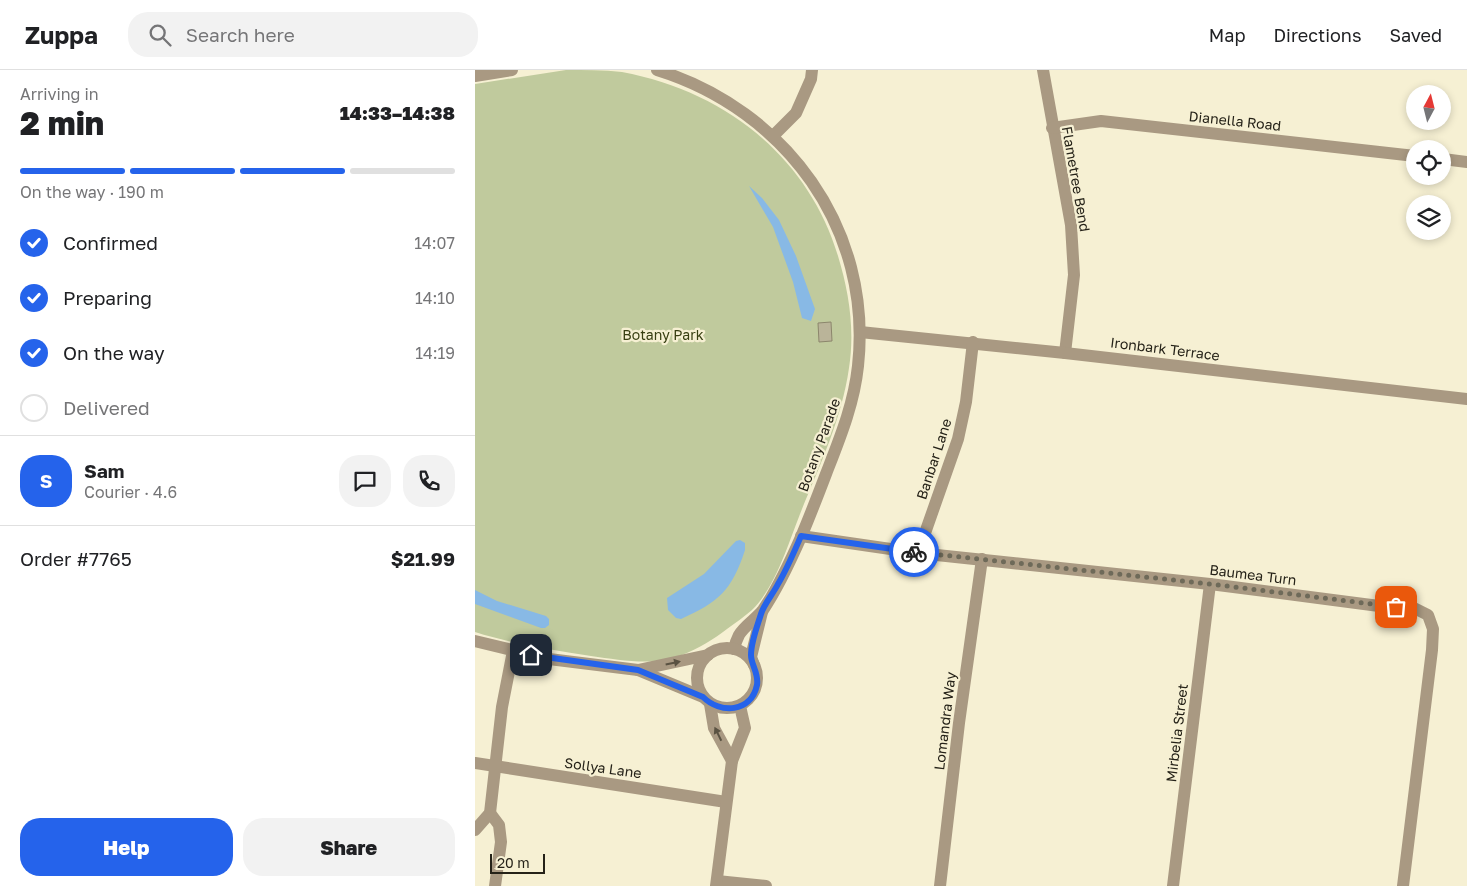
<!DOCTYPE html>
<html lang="en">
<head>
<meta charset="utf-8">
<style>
  body { margin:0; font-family:"Golos Text",sans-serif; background:#f2f2f2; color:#202124; height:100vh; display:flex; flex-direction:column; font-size:19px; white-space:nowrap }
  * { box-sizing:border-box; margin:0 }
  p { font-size:16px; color:#757577 }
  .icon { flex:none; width:28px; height:28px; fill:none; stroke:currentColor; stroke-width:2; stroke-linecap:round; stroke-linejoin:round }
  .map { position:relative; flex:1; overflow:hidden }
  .side { display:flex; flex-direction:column; background:#fff; width:475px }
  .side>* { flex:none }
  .needle { width:32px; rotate:7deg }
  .controls { position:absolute; left:931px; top:15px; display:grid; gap:10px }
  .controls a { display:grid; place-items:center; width:45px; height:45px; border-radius:50%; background:#fff; box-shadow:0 2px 8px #0003; font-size:25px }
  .scale { position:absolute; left:15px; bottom:12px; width:55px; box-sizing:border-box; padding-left:5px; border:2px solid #252218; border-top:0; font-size:14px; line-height:18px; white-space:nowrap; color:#252218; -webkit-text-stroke:4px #f6f0d3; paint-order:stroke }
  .pin { position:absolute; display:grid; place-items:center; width:42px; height:42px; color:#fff; margin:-21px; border-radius:10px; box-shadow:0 2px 8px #0006 }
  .courier { position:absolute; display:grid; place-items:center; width:50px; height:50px; margin:-25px; border:4px solid #2563eb; border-radius:50%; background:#fff; color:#222; box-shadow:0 1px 6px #0007 }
  .head em { font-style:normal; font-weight:800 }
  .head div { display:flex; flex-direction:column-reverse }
  .head { display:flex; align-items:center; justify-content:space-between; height:85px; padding:0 20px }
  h1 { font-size:32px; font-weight:800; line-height:38px }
  .bar { display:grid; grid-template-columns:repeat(4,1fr); gap:8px 5px; align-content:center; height:60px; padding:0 20px }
  .bar i { height:6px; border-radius:4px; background:#e0e0e0 }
  .bar .active { background:#2563eb }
  .bar p { grid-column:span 4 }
  .line { display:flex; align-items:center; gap:12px; padding:0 20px; border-top:1px solid #e0e0e0 }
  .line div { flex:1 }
  .round { display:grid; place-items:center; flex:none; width:52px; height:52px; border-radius:20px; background:#f2f2f2 }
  ol { padding:0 20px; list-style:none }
  li { display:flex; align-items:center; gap:15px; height:55px }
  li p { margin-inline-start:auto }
  li .icon { padding:5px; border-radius:50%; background:#2563eb; color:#fff; stroke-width:4 }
  li:last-child { color:#757577 }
  li i { width:28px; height:28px; border:2px solid #e0e0e0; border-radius:50% }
  .primary-button { display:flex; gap:10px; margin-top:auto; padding:10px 20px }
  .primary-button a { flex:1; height:58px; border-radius:20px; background:#2563eb; color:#fff; font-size:20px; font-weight:800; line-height:58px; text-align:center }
  .primary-button a+a { background:#f2f2f2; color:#202124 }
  header { display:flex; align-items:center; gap:30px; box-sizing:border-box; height:70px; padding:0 25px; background:#fff; border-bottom:1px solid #e0e0e0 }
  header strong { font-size:24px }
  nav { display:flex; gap:28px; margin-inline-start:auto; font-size:18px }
  .search { width:350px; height:45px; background:#f2f2f2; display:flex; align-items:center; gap:12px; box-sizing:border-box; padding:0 18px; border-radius:20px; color:#757577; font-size:19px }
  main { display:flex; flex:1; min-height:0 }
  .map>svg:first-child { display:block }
  .green { fill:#c0ca9d }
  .water { fill:#88b9e5 }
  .building { fill:#bab499; stroke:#8c866c }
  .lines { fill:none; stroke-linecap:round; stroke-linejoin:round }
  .minor { stroke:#a99982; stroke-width:12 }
  .oneway { fill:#5a5242 }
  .done { stroke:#6e6a59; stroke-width:5; stroke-dasharray:0 9 }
  .route { stroke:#2563eb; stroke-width:6 }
  .labels { text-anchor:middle; stroke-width:4.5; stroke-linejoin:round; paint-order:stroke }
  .street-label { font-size:14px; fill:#252218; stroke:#f6f0d3 }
  .park-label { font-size:14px; fill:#383f12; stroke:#f6f0d3 }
</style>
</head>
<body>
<header>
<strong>Zuppa</strong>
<div class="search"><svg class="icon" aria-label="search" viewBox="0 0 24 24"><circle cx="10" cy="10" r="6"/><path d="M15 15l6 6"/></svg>Search here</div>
<nav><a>Map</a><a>Directions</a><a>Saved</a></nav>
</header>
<main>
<section class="side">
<div class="head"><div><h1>2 min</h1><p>Arriving in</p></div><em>14:33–14:38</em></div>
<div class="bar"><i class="active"></i><i class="active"></i><i class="active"></i><i></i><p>On the way · 190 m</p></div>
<ol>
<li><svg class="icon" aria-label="check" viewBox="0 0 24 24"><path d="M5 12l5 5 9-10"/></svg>Confirmed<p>14:07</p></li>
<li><svg class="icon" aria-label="check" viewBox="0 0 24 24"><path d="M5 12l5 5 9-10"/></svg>Preparing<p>14:10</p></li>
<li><svg class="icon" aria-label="check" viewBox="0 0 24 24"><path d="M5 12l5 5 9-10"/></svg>On the way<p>14:19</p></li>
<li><i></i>Delivered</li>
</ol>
<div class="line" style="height:90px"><b class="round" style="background:#2563eb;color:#fff">S</b><div><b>Sam</b><p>Courier · 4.6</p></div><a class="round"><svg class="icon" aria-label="chat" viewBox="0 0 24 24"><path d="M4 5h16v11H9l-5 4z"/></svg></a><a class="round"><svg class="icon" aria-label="phone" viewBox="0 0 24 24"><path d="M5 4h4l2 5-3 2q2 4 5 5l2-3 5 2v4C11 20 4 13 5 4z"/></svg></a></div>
<div class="line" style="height:65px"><div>Order #7765</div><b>$21.99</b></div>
<div class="primary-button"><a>Help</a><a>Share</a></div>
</section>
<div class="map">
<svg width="992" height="816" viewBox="0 0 992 816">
  <rect width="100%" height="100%" fill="#f6f0d3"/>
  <!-- green -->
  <path class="green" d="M91,0C109,0 129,0 147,2C249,21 333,86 363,186C374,222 380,260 374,298C367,347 346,393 327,439C314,471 301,517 277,540C269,547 260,553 252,559C239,569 223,579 207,585C200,587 191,591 183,591C160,593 138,589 116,586C77,580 38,574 0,562V14Z"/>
  <!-- water -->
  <g class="water">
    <polygon points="274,116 287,128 304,150 321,186 340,239 336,251 327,248 318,212 298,157"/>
    <path d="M265,470L270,473V480C257,520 244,532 206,549L201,548L193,540L192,528L229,504L261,471Z"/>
    <polygon points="0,520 22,531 71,546 74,549 74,555 70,558 66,558 0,534"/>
  </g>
  <!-- building -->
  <polygon class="building" points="356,252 357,271 344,272 343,253"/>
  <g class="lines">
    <!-- minor -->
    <g class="minor">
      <path d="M182,0C311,40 398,159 383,296C379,334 365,368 351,404C343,425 335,446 326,467C315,492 303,518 288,540C281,549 270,555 264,565C262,569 260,574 259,579"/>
      <polyline points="568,0 596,155 599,205 590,283"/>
      <polyline points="0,6 37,0"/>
      <polyline points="577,58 626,51 940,86"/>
      <polyline points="298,66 321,43 336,9 337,0"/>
      <polyline points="968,89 992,92"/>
      <polyline points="385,262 590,283 992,329"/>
      <polyline points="326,466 443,483 735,514 904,536 937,537 953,545 958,559 957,580 928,816"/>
      <polyline points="443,483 483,369 491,332 498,272"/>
      <polyline points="0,571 74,589 163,600 228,627"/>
      <circle cx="252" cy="608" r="30"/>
      <polyline points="279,595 276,587 287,542"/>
      <polyline points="163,600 233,585"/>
      <polyline points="235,634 239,658 257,691"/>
      <polyline points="0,693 251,732"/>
      <polyline points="15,743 24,755 26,772 20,816"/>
      <polyline points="0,760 15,743 27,637 38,581"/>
      <polyline points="242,811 291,816"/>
      <polyline points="241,816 257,691 270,658 265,636"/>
      <polyline points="465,816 484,653 507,489"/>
      <polyline points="698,816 735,514"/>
    </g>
  </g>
  <!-- one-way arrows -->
  <defs><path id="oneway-solid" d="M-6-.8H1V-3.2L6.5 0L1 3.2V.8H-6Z" transform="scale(1.25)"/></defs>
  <g class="oneway">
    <use href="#oneway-solid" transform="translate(198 593) rotate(-12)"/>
    <use href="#oneway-solid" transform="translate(243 664) rotate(-116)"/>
  </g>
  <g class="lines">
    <!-- done -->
    <polyline class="done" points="439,482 735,514 921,537"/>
    <!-- route -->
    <path class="route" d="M56,585L163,600L228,627C245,644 276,643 282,615C284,603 276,595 276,585C276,572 282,557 286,544C289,534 298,524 303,514C312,499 319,482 326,466L439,482"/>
  </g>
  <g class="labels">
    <!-- street labels -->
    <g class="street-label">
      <text transform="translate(760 51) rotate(6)" y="5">Dianella Road</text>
      <text transform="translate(601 109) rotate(80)" y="5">Flametree Bend</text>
      <text transform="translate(690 279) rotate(7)" y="5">Ironbark Terrace</text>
      <text transform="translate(344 375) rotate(-70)" y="5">Botany Parade</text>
      <text transform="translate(459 389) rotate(-72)" y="5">Banbar Lane</text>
      <text transform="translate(778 505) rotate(7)" y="5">Baumea Turn</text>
      <text transform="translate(470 651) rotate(-83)" y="5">Lomandra Way</text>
      <text transform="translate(702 663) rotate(-83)" y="5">Mirbelia Street</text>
      <text transform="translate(128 698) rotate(8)" y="5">Sollya Lane</text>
    </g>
    <!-- park labels -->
    <g class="park-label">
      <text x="188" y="270">Botany Park</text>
    </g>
  </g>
</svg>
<div class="controls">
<a><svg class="needle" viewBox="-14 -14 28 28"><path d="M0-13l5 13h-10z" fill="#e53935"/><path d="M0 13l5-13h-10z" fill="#757577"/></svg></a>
<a><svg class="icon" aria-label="locate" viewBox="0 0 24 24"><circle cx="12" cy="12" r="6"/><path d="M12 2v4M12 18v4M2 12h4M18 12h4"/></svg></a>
<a><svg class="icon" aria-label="layers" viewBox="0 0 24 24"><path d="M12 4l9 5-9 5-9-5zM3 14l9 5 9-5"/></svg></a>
</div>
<div class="scale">20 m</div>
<div class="pin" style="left:921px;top:537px;background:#ea580c"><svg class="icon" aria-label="bag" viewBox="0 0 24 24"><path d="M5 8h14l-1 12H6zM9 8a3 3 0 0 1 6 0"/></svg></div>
<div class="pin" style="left:56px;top:585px;background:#1f2937"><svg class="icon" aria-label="home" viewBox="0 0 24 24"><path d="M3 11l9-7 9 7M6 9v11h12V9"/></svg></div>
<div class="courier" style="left:439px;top:482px"><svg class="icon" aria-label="bike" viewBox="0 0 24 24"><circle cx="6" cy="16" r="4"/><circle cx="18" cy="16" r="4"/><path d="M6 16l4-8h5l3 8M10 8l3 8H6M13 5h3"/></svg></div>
</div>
</main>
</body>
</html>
